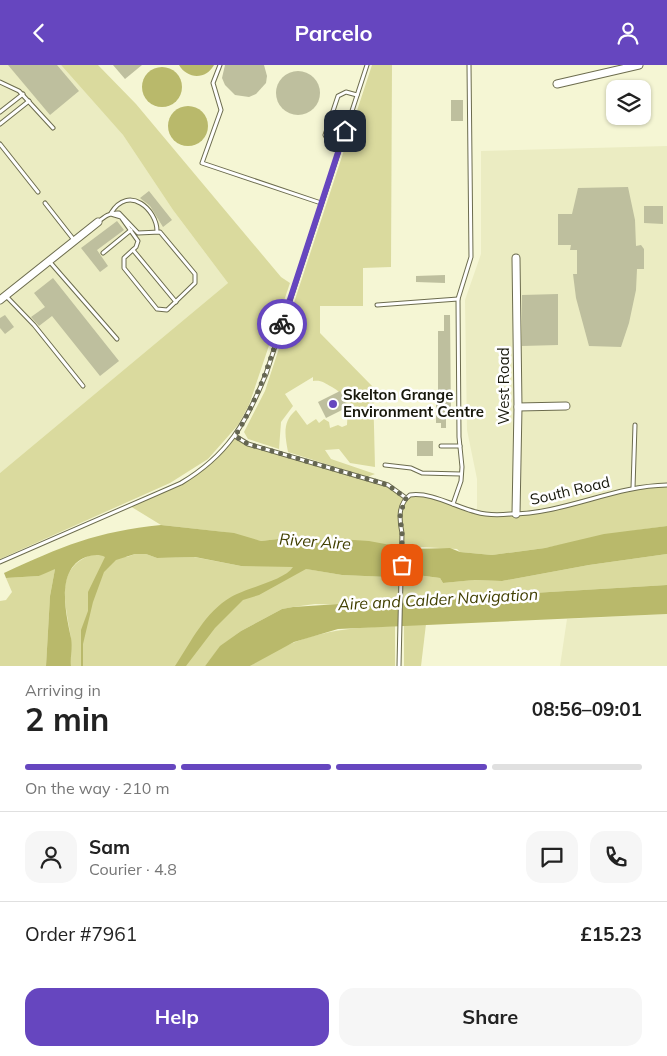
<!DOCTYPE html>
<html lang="en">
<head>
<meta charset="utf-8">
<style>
  body { margin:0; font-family:Mulish,sans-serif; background:#f6f6f6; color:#222; height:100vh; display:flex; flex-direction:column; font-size:19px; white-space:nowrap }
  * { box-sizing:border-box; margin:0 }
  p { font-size:16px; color:#767676 }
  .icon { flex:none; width:28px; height:28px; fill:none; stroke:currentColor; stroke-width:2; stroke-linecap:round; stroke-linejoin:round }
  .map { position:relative; height:601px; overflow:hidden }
  .side { display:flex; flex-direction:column; background:#fff; flex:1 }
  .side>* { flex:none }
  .buttons { position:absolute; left:606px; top:15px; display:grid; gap:10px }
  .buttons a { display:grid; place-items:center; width:45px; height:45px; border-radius:10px; background:#fff; box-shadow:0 1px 4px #0004; font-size:25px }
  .pin { position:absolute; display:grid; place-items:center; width:42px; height:42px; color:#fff; margin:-21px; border-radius:10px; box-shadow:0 2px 8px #0006 }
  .courier { position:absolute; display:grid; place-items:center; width:50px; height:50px; margin:-25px; border:4px solid #6646bf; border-radius:50%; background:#fff; color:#222; box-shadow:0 1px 6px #0007 }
  .summary em { font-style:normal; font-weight:700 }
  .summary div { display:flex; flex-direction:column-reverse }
  .summary { display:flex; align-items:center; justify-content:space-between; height:85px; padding:0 25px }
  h1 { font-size:32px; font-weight:700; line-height:38px }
  .bar { display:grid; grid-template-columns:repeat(4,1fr); gap:8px 5px; align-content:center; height:60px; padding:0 25px }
  .bar i { height:6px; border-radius:4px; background:#e0e0e0 }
  .bar .current { background:#6646bf }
  .bar p { grid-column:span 4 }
  .line { display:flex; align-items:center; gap:12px; padding:0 25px; border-top:1px solid #e0e0e0 }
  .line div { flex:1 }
  .round { display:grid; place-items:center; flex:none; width:52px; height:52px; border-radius:15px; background:#f6f6f6 }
  .primary-button { display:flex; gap:10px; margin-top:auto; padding:10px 25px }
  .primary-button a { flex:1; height:58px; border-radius:15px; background:#6646bf; color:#fff; font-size:20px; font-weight:700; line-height:58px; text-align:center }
  .primary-button a+a { background:#f6f6f6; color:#222 }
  header { display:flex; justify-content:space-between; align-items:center; height:65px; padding:0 25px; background:#6646bf; color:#fff; font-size:22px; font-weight:700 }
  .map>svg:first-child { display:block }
  .built { fill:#ebecc2 }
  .green { fill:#dada9e }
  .water { fill:#b9b96b }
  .building { fill:#bebf9e }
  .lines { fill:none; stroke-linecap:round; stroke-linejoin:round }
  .service-casing { stroke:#6c6c4e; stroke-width:5 }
  .minor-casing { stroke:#6c6c4e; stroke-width:9 }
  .service { stroke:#fff; stroke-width:3 }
  .minor { stroke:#fff; stroke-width:7 }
  .done { stroke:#656652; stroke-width:5; stroke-dasharray:0 9 }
  .route { stroke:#6646bf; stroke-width:6 }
  .poi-dot { fill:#6646bf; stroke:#fff; stroke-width:2 }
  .labels { text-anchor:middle; stroke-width:5; stroke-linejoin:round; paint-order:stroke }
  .street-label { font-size:15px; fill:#18180c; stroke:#fff }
  .poi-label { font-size:15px; font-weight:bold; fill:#18180c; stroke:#fff; text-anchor:start }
  .water-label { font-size:16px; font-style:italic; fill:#413f00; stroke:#fff }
</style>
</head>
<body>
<header><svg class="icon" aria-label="back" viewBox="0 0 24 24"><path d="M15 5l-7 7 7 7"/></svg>Parcelo<svg class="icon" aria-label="person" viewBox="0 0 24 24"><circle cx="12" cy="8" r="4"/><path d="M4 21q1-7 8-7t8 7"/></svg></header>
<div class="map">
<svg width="667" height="601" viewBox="0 0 667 601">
  <rect width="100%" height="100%" fill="#f5f6d4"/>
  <!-- built -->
  <g class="built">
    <polygon points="0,0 61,0 123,70 173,145 228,218 0,408"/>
    <polygon points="667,81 667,425 507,453 477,448 477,414 467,365 465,235 481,189 481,86"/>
    <polygon points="667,549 667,601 560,601 567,554"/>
  </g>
  <!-- green -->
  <g class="green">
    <polygon points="61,0 98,0 136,39 281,212 290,218 249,340 238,360 208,394 170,418 0,494 0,408 228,218 173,145 123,70"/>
    <path d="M372,0H392L391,202L363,203V241H320V268L373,322L375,402L350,398L339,384L325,385L331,394L375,409L367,412L288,387C285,370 282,357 296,345L307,360L316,354L319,358L324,354L329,357L330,363L338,360L342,362L347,360C348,342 348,331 332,322C324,318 322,315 313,316V312L285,329L293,341L281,357L279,384L248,374L244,367L265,326Z"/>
    <path d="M235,371L248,379L388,420L406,433C422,422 461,445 479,448C529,454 573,434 621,425C636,422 652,422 667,420V461L638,465L545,483L492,490L460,487L457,484L422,482L412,484L338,474L298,476L278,474L261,476L249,474L224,467L161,460L130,441L198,408Z"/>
    <path d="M95,489L127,492L135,489H146L157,493L194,492L241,501H289L342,510L410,513L417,510L440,513L443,518L473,515L502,516L589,500L667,489V520L484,531L421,533L390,541L315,539L293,542L282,544L241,566L221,581L205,601H71C70,592 72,583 71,574C67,543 51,501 95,489Z"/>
    <polygon points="53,503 55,504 50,531 46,601 0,601 0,536 6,535 12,527 6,513 39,511"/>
    <polygon points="426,559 421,601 404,601 404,560"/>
    <path d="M395,561V601H250C299,568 338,563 395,561Z"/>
  </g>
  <!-- water -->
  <g class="water">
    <path d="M179,0H214C206,15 187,14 179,0Z"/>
    <circle cx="162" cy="22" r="20"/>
    <circle cx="188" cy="61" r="20"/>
    <path d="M161,460L234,468L261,476L278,474L298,476L338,474L369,476L412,484L450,483L460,487L492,490L545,483L604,469L667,461V489L589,500L502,516L474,515L443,518L440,513L417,510L410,513L342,510L306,504L259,530L243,535L215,563L186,601H175C191,577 205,547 231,532C245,523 284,516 293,502L241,501L195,492L157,493L146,489H135L116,495L104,507L93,537L83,579V601H81V565L88,546V527L105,492C99,489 93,490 86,492C55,504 66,549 71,573C73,582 70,592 71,601H46L50,531L55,504L39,511L6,513L4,508C60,482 98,466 161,460Z"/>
    <polygon points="667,520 667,549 338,564 294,577 250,601 205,601 220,581 241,566 282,544 293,542 339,539 390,541 421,533 484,531"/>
  </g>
  <!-- building -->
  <g class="building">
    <polygon points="8,0 57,0 79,26 50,50"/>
    <polygon points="113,0 142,0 125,14"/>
    <polygon points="225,0 264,0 267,11 266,18 256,29 249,32 235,30 225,20 222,13"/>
    <circle cx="298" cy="28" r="22"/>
    <rect x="451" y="35" width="12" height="21"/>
    <polygon points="628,122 635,155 636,181 641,180 644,184 644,204 637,204 636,225 629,258 621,282 589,281 576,233 573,209 577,209 577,185 570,185 571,180 558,180 558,149 572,149 578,123"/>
    <polygon points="149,126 172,155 163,162 150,141 140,133"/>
    <polygon points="644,141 663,141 663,159 644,158"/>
    <polygon points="117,156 124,165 97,185 108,201 100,207 81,183"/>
    <polygon points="445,210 445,218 416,217 416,211"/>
    <polygon points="53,213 119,296 100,311 52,251 39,261 31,252 45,242 34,228"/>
    <polygon points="558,229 558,280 522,281 522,230"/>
    <polygon points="5,250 14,262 5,269 0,263 0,253"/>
    <polygon points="444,250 450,250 451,353 446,353 446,363 441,363 441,358 436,358 436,331 438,331 438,266 444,266"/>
    <polygon points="340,326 348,342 326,353 318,337"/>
    <rect x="417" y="376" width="16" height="15"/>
  </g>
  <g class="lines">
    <defs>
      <g id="service">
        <polyline points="220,0 213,18 221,45 202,98 321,138"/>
        <polyline points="0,17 19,26 53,63"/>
        <polyline points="0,47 23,29"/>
        <polyline points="0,59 29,36"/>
        <polyline points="0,79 38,127"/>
        <polyline points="339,84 330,79 325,70 338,31 346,27 357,30"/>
        <polyline points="45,138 74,175"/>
        <path d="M111,148C129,119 157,145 157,166"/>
        <path d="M98,157C104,152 110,147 119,148L138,168L160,167L195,209V218L167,245L157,244L124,203V193L136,182L138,176L121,152L111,149"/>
        <polyline points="133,185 176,237"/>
        <polyline points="103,188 131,165"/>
        <polyline points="49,196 117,274"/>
        <polyline points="6,231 34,260 83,321"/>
        <polyline points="377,240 458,234"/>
        <polyline points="235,371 248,379 388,420 406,433"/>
        <polyline points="441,381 460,381"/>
        <polyline points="385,400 411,403 422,408 461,409"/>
        <polyline points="633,423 635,360"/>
        <polyline points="453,439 461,416 462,402 459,372 458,234 471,192 469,0"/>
        <path d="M0,497L181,418C228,390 246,358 266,309L367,0"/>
        <path d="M399,601L402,468C399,454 398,439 410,430C432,427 455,442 476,447C486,450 500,450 510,449C564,449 613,421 667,420"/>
      </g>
      <g id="minor">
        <polyline points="557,19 639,0"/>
        <polyline points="0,235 98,157"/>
        <polyline points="518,342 566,341"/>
        <polyline points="516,449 518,342 516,193"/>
      </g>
    </defs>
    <!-- service casing -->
    <use href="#service" class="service-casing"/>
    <!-- minor casing -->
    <use href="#minor" class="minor-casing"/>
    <!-- service -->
    <use href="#service" class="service"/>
    <!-- minor -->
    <use href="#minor" class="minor"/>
  </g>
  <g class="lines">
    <!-- done -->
    <path class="done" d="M282,259C269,299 257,336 235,371L248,379L388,420L406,433L400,449L402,468V500"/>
    <!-- route -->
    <polyline class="route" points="282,259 345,66"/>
  </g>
  <!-- markers -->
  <circle class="poi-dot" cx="333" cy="339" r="5"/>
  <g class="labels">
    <!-- street labels -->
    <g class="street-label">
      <text transform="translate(504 321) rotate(-90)" y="5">West Road</text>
      <text transform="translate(570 426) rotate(-13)" y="5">South Road</text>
    </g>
    <!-- poi labels -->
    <g class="poi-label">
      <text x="343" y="335">Skelton Grange<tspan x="343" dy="17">Environment Centre</tspan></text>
    </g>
    <!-- water labels -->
    <g class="water-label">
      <text transform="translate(315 476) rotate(4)" y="6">River Aire</text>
      <text transform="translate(438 534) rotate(-3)" y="6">Aire and Calder Navigation</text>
    </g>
  </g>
</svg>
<div class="buttons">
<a><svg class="icon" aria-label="layers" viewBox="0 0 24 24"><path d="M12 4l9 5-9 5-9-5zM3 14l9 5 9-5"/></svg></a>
</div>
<div class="pin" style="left:402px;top:500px;background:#ea580c"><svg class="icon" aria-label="bag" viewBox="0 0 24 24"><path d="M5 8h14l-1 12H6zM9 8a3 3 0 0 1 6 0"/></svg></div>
<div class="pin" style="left:345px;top:66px;background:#1f2937"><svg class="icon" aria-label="home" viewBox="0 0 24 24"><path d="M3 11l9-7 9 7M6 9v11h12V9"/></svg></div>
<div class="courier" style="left:282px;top:259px"><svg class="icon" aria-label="bike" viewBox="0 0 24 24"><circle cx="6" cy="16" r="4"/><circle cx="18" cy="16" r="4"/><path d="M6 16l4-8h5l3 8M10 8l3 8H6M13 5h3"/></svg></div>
</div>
<section class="side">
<div class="summary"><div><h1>2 min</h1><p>Arriving in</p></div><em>08:56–09:01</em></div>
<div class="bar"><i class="current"></i><i class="current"></i><i class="current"></i><i></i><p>On the way · 210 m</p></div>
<div class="line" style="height:90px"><a class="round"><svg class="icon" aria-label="person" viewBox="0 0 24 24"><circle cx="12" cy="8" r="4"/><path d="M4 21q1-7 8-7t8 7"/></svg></a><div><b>Sam</b><p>Courier · 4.8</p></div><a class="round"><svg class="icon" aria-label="chat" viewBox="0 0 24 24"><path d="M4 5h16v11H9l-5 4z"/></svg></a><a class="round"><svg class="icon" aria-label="phone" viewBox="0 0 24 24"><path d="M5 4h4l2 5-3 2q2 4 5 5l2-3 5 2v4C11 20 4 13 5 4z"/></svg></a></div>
<div class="line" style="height:65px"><div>Order #7961</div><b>£15.23</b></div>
<div class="primary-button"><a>Help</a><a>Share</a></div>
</section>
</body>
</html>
